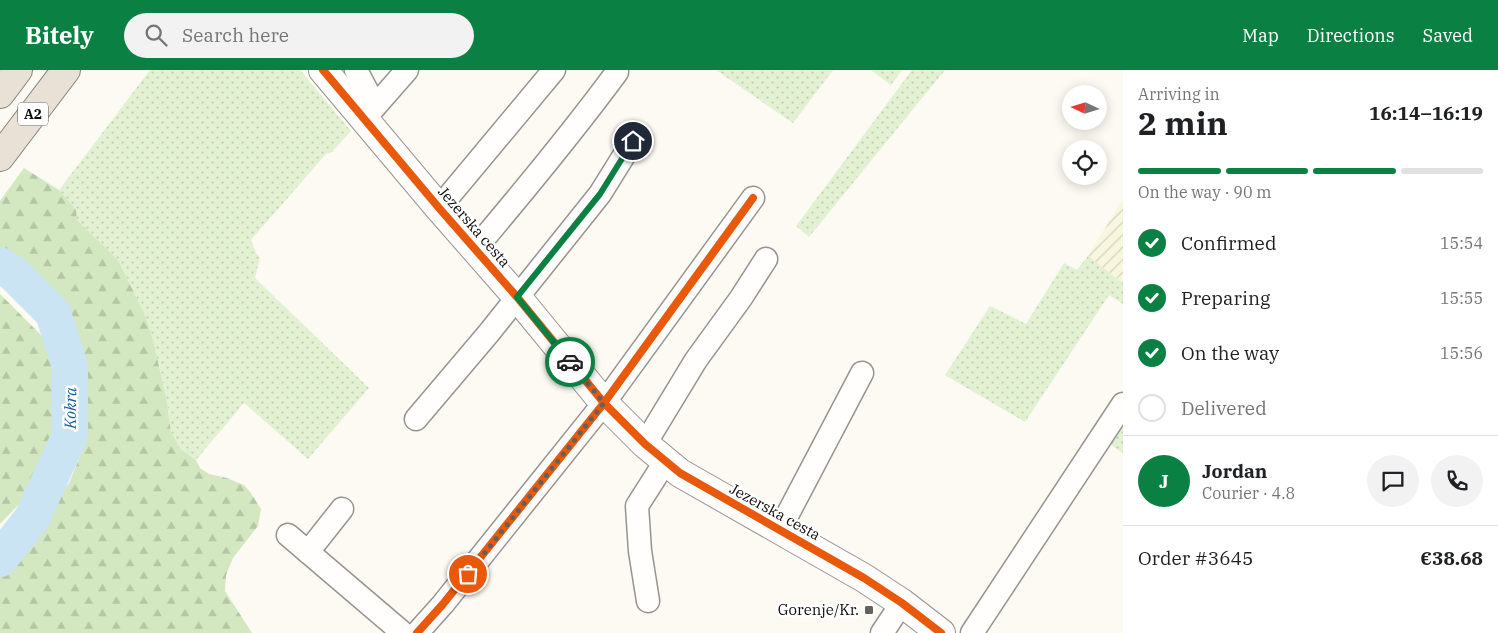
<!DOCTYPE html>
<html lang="en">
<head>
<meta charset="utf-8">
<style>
  body { margin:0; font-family:"IBM Plex Serif",serif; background:#f2f2f2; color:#202124; height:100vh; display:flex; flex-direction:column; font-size:19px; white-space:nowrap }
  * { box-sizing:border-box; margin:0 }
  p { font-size:16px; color:#757577 }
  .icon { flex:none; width:28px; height:28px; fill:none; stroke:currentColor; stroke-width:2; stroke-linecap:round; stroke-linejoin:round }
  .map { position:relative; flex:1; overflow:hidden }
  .sheet { display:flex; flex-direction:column; background:#fff; width:375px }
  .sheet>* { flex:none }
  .needle { width:32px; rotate:274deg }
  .tools { position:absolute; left:1062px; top:15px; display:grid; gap:10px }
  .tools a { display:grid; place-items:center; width:45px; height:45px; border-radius:50%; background:#fff; box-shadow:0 2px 12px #0003; font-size:25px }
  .pin { position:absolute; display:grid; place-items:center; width:42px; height:42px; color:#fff; margin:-21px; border:2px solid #fff; border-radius:50%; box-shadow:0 1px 5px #0007 }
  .courier { position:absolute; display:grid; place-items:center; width:50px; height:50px; margin:-25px; border:4px solid #0b8043; border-radius:50%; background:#fff; color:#222; box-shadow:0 1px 6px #0007 }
  .headline em { font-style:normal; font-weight:700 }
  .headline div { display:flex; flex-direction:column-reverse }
  .headline { display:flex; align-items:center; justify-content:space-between; height:85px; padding:0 15px }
  h1 { font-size:32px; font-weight:700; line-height:38px }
  .bar { display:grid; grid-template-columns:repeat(4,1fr); gap:8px 5px; align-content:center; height:60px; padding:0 15px }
  .bar i { height:6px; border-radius:4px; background:#e0e0e0 }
  .bar .on { background:#0b8043 }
  .bar p { grid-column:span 4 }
  .line { display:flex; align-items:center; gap:12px; padding:0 15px; border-top:1px solid #e0e0e0 }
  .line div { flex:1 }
  .round { display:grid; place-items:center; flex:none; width:52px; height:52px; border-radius:26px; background:#f2f2f2 }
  ol { padding:0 15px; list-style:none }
  li { display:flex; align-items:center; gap:15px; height:55px }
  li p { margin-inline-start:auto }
  li .icon { padding:5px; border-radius:50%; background:#0b8043; color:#fff; stroke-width:4 }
  li:last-child { color:#757577 }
  li i { width:28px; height:28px; border:2px solid #e0e0e0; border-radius:50% }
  header { display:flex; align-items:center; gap:30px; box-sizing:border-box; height:70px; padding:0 25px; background:#0b8043; color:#fff }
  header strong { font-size:24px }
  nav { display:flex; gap:28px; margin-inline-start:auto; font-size:18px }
  .search { width:350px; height:45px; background:#f2f2f2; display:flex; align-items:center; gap:12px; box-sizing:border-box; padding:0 18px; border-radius:28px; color:#757577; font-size:19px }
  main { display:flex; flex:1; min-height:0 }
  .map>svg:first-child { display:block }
  .farmland { fill:url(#farmland-furrows) }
  .green { fill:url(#green-dots) }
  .forest { fill:url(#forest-firs) }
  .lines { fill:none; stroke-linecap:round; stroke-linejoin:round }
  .river { stroke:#cae4f4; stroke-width:36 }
  .minor-casing { stroke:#959491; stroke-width:25 }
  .tertiary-casing { stroke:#959491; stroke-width:30 }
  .motorway-casing { stroke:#82827e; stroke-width:30 }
  .minor { stroke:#fffefd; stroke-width:22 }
  .tertiary { stroke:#fffefd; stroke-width:28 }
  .motorway { stroke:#e9e0d6; stroke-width:28 }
  .cycleway-casing { stroke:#fff; stroke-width:11 }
  .cycleway { stroke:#e8590c; stroke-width:8 }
  .done { stroke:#61615e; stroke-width:5; stroke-dasharray:0 9 }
  .route { stroke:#0b8043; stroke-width:6 }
  .poi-dot { fill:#61615e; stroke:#fff; stroke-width:2 }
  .labels { text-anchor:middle; stroke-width:5; stroke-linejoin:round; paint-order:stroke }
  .shield { fill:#fff; stroke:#565656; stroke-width:1 }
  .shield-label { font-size:14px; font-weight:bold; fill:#0e0e0e }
  .street-label { font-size:15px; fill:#0e0e0e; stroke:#fff }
  .poi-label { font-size:15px; fill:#0e0e0e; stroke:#fff; text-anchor:end }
  .water-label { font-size:16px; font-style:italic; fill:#185d9e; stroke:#fff }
</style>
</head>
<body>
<header>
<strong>Bitely</strong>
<div class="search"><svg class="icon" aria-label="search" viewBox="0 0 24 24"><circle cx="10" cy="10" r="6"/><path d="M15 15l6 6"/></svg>Search here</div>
<nav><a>Map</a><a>Directions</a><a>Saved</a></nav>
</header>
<main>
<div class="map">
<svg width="1123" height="563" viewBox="0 0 1123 563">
  <defs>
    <pattern id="farmland-furrows" width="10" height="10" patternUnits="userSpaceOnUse" patternTransform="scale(1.25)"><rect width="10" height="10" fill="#f8f6df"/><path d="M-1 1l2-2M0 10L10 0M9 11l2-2" fill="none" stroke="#d3d2be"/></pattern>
    <pattern id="green-dots" width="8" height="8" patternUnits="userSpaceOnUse" patternTransform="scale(1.25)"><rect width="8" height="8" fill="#e3f1d3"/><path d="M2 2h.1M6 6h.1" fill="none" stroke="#c2cdb4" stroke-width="1.8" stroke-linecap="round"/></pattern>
    <pattern id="forest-firs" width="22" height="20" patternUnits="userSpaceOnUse" patternTransform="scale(1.25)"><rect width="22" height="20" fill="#d3e8c0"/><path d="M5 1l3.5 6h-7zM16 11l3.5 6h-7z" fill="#b4c6a4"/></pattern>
  </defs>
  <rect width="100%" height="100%" fill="#fcfaf2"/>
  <!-- farmland -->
  <polygon class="farmland" points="1123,129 1123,213 1088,186"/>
  <!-- green -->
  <g class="green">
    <polygon points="150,0 300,0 351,61 332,82 326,84 251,170 256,183 260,188 255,208 369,318 308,389 244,333 196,390 181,379 171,362 166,327 153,270 145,245 118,190 77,150 76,139 59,120"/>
    <polygon points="716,0 833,0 793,53"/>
    <polygon points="871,0 902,0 891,15"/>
    <polygon points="912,0 945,0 809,167 796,156"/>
    <polygon points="1088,186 1123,213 1123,234 1109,225 1025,352 945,305 990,236 1026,254 1064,193 1077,200"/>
    <polygon points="1123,349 1123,383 1108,373"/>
  </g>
  <!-- forest -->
  <g class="forest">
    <polygon points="24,98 59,120 76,139 77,150 118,190 145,245 153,270 166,327 171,362 181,379 196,390 200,398 209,404 227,408 244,415 250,422 261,439 258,456 233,488 226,505 225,521 252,563 0,563 0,506 18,476 69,413 85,374 88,320 84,285 63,238 36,202 0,179 0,131"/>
    <polygon points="0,224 42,266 58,303 58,341 49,385 28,425 0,454"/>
  </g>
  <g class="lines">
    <!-- river -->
    <polyline class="river" points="0,195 14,204 53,243 70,297 70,365 32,448 0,489"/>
    <defs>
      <g id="minor">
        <polyline points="356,0 375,36"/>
        <polyline points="364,49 407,0"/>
        <polyline points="439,138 554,0"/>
        <path d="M475,179C524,121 572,63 617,2"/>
        <polyline points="416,349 488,264 600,124 633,71"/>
        <polyline points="645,374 696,290 741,228 766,189"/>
        <polyline points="780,459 862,303"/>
        <polyline points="288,465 403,563"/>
        <polyline points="308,482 342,439"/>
        <polyline points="648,531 640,481 637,436 665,392"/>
        <polyline points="417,563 443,534 604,333 753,128"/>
        <polyline points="882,563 902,533"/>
        <polyline points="972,563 1123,334"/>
      </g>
      <polyline id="tertiary" points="323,0 439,138 517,227 604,333 645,374 680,403 864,508 902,533 941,563"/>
      <g id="motorway">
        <polyline points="0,24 18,0"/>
        <polyline points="0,87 66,0"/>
      </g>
    </defs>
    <!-- minor casing -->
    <use href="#minor" class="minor-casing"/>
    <!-- tertiary casing -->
    <use href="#tertiary" class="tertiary-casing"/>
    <!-- motorway casing -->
    <use href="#motorway" class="motorway-casing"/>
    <!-- minor -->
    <use href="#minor" class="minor"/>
    <!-- tertiary -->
    <use href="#tertiary" class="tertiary"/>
    <!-- motorway -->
    <use href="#motorway" class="motorway"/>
    <defs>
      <g id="cycleway">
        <polyline points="323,0 439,138 517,227 604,333 645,374 680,403 864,508 902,533 941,563"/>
        <polyline points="417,563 443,534 604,333 753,128"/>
      </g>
    </defs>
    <!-- cycleway casing -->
    <use href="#cycleway" class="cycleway-casing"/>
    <!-- cycleway -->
    <use href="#cycleway" class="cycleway"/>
  </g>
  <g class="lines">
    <!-- done -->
    <polyline class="done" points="468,504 604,333 570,292"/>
    <!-- route -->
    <polyline class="route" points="570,292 517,227 600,124 633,71"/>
  </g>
  <!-- markers -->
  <rect class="poi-dot" x="864" y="535" width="10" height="10" rx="2.5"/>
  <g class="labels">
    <!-- shield labels -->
    <rect class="shield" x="18" y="32.5" width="30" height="23" rx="4"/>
    <g class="shield-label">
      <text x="33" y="49">A2</text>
    </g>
    <!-- street labels -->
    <g class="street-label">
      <text transform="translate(474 157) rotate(49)" y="5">Jezerska cesta</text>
      <text transform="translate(775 442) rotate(29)" y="5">Jezerska cesta</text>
    </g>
    <!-- poi labels -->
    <g class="poi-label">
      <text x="859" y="545">Gorenje/Kr.</text>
    </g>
    <!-- water labels -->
    <g class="water-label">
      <text transform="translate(70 338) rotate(-89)" y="6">Kokra</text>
    </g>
  </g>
</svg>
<div class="tools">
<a><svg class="needle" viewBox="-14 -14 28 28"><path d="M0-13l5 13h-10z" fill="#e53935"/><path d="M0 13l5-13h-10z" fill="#757577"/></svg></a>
<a><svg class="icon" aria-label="locate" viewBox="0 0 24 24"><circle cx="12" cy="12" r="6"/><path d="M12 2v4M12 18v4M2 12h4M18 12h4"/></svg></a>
</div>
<div class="pin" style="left:468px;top:504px;background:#ea580c"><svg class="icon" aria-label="bag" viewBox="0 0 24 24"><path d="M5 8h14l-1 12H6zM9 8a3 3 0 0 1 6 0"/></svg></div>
<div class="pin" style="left:633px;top:71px;background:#1f2937"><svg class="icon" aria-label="home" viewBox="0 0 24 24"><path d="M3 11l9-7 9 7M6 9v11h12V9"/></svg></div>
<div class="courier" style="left:570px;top:292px"><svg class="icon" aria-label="car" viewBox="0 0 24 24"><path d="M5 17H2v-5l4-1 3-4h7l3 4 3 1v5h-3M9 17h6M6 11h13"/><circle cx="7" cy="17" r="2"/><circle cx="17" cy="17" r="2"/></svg></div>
</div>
<section class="sheet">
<div class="headline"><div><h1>2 min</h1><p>Arriving in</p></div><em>16:14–16:19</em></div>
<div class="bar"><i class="on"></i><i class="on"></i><i class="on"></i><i></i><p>On the way · 90 m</p></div>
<ol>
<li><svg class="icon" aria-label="check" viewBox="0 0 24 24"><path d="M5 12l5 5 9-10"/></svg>Confirmed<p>15:54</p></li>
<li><svg class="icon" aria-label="check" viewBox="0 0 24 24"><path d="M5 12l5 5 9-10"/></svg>Preparing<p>15:55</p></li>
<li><svg class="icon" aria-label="check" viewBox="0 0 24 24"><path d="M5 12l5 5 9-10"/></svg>On the way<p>15:56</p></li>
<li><i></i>Delivered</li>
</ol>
<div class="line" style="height:90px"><b class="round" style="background:#0b8043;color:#fff">J</b><div><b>Jordan</b><p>Courier · 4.8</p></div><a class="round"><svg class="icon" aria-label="chat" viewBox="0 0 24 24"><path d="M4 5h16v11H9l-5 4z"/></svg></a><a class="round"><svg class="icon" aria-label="phone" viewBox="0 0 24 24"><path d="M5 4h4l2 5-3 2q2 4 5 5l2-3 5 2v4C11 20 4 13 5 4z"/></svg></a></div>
<div class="line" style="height:65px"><div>Order #3645</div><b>€38.68</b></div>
</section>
</main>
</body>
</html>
